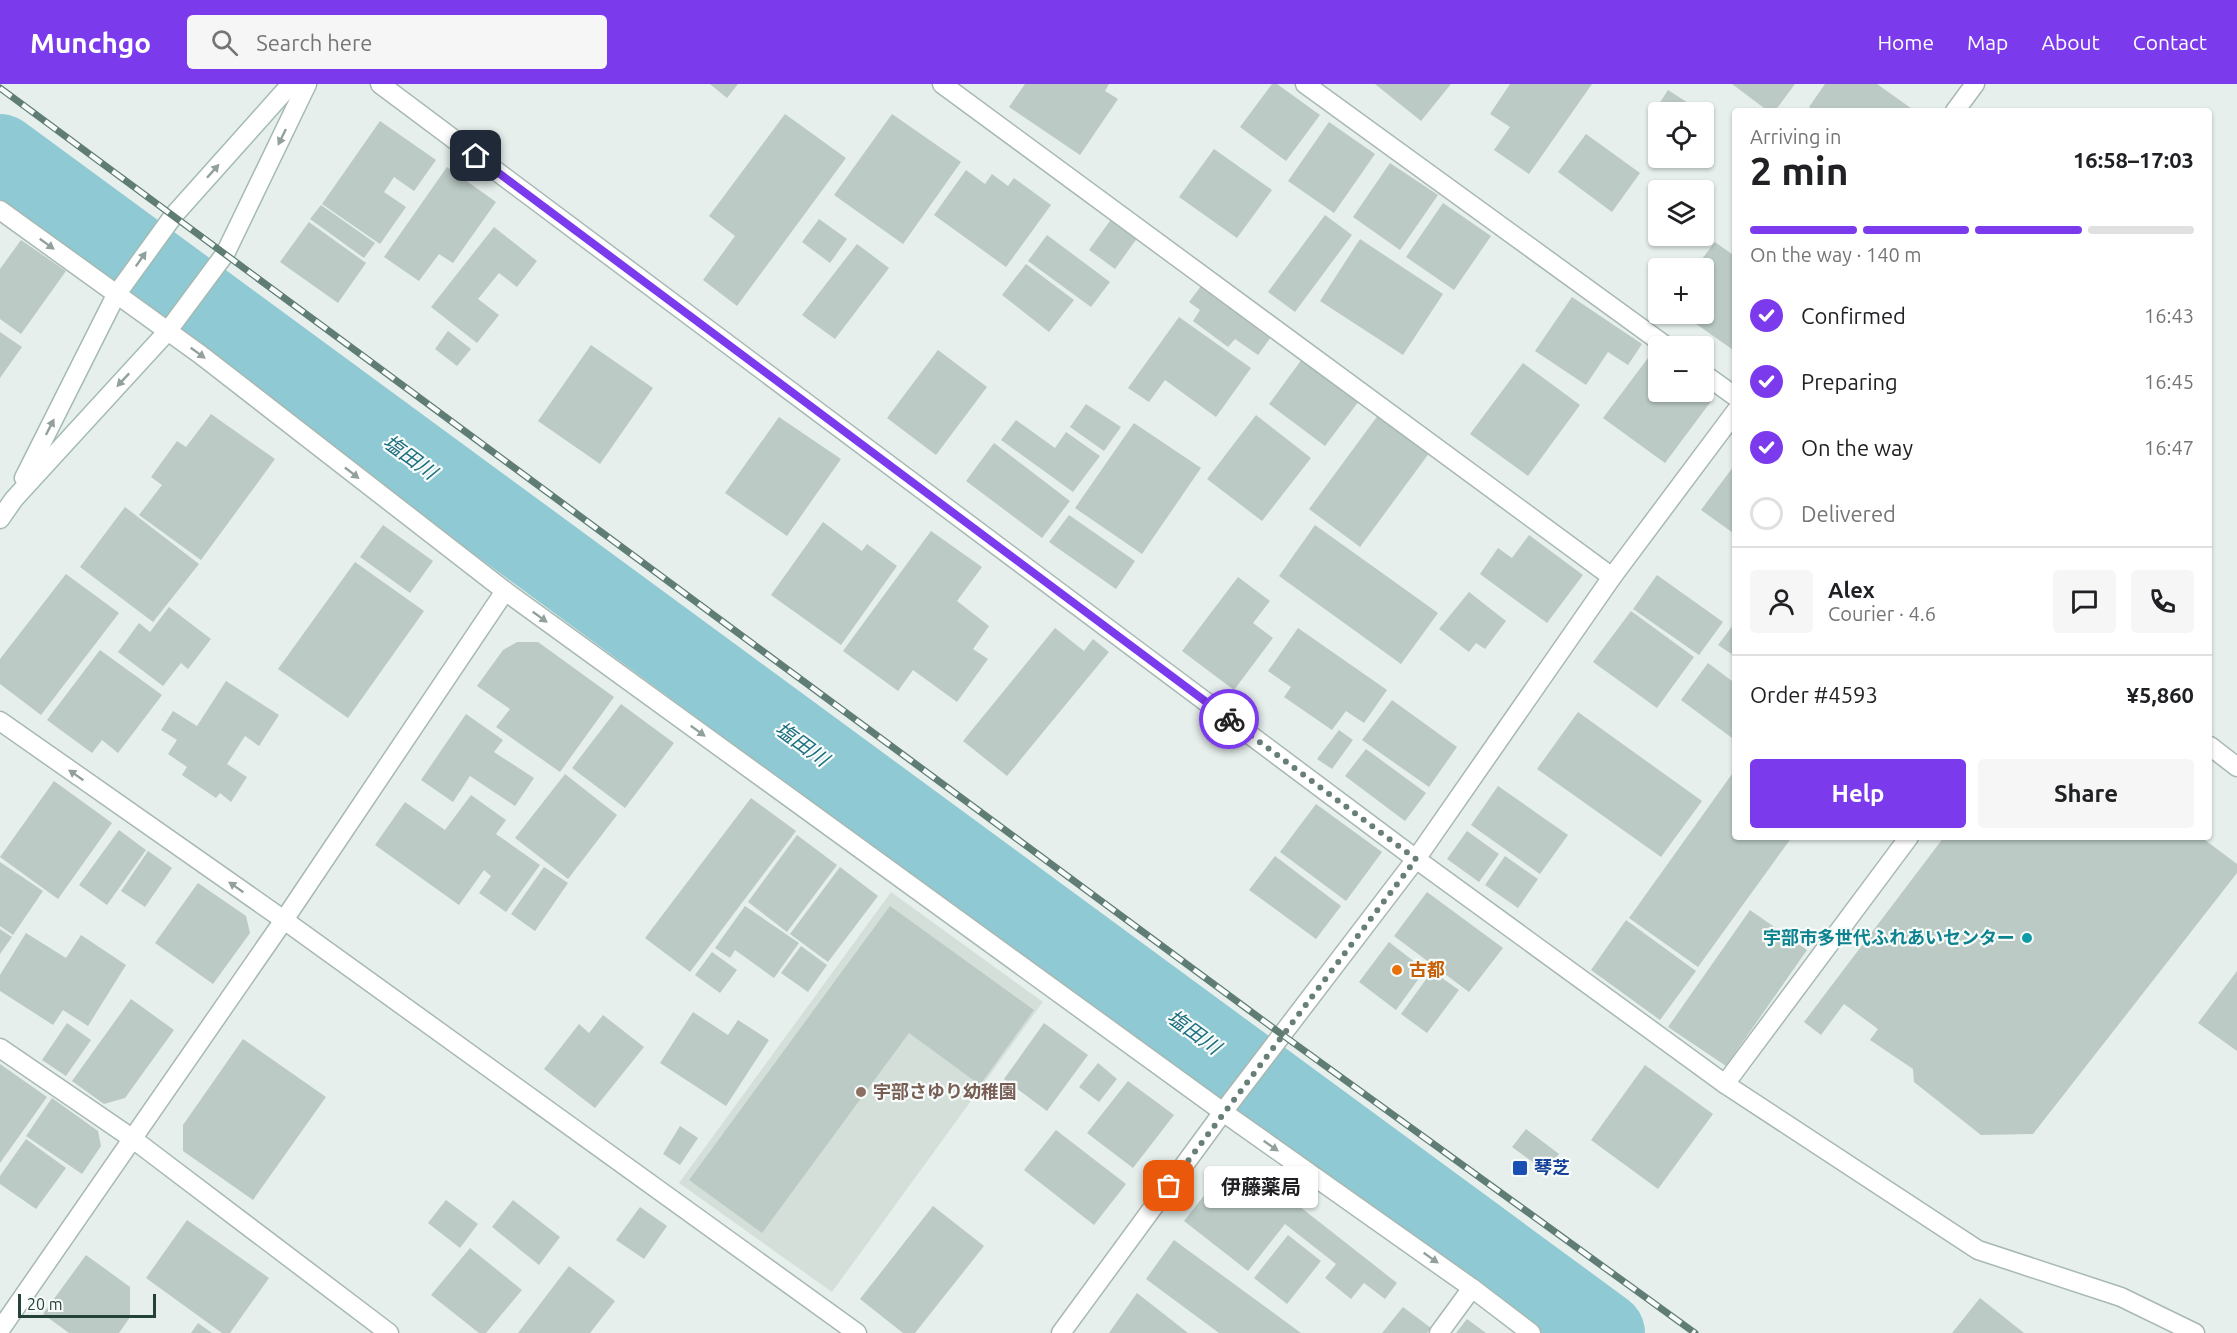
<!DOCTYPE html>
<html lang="en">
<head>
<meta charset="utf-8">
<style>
  body { margin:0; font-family:Ubuntu,"Noto Sans JP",sans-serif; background:#f6f6f6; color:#202124; height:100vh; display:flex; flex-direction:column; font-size:22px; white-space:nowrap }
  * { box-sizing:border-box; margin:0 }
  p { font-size:20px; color:#757577 }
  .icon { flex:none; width:33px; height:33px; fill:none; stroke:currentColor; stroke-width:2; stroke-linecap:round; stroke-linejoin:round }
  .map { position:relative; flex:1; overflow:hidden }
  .side { position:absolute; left:1732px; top:24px; width:480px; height:732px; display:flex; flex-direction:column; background:#fff; border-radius:6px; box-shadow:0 2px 4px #0004 }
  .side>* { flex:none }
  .tools { position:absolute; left:1648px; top:18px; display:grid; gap:12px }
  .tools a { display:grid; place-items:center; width:66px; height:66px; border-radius:6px; background:#fff; box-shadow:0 2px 4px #0004; font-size:30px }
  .scale { position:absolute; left:18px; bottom:15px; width:138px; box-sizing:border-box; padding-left:6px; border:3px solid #24423a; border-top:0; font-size:16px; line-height:21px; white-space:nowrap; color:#24423a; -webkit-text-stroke:4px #f7fbf9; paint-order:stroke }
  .pin { position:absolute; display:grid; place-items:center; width:51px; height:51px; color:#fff; margin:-26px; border-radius:12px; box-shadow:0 3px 9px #0006 }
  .courier { position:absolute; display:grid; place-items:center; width:60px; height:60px; margin:-30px; border:4px solid #7c3aed; border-radius:50%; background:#fff; color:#222; box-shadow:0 2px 8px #0007 }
  .bubble { position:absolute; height:42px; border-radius:6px; background:#fff; box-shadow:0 2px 4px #0004; font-size:20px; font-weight:700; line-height:42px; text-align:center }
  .headline em { font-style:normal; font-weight:700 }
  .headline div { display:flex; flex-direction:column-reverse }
  .headline { display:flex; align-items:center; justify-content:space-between; height:102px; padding:0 18px }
  h1 { font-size:39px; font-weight:700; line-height:45px }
  .bar { display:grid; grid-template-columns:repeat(4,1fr); gap:9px 6px; align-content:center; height:72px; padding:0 18px }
  .bar i { height:8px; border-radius:4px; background:#e0e0e0 }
  .bar .selected { background:#7c3aed }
  .bar p { grid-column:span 4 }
  .line { display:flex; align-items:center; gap:15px; padding:0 18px; border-top:2px solid #e0e0e0 }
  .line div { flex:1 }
  .round { display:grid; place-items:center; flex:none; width:63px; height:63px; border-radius:6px; background:#f6f6f6 }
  ol { padding:0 18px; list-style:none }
  li { display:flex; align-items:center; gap:18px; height:66px }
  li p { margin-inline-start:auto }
  li .icon { padding:6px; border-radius:50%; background:#7c3aed; color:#fff; stroke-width:4 }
  li:last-child { color:#757577 }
  li i { width:33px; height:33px; border:3px solid #e0e0e0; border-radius:50% }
  .primary-button { display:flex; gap:12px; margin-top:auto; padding:12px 18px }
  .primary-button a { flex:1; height:69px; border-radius:6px; background:#7c3aed; color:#fff; font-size:24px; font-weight:700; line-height:69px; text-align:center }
  .primary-button a+a { background:#f6f6f6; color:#202124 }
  header { display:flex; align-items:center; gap:36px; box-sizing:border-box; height:84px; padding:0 30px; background:#7c3aed; color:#fff }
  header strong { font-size:28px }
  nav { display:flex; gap:33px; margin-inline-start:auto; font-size:21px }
  .search { width:420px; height:54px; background:#f6f6f6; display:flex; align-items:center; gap:15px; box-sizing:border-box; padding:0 21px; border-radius:6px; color:#757577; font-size:22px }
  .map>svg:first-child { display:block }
  .built { fill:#d4dfda }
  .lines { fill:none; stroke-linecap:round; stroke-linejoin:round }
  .river { stroke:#8ec9d4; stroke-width:82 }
  .building { fill:#bbcac4 }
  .lane-casing { stroke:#a8b8b2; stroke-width:21 }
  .street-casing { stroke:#a8b8b2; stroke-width:21 }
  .secondary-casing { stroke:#a4bbb3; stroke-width:21 }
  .lane { stroke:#fff; stroke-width:18 }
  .street { stroke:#fff; stroke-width:18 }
  .secondary { stroke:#fff; stroke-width:18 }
  .rail-casing { stroke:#5f7d75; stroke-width:7 }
  .rail { stroke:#f7fbf9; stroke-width:4.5; stroke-dasharray:14; stroke-linecap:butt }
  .oneway { fill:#92a09c }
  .done { stroke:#687f78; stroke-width:6; stroke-dasharray:0 10.8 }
  .route { stroke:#7c3aed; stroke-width:8 }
  .culture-dot { fill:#0f9aa8; stroke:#f7fbf9; stroke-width:2 }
  .food-dot { fill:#e8710a; stroke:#f7fbf9; stroke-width:2 }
  .education-dot { fill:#8d6e63; stroke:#f7fbf9; stroke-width:2 }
  .transit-dot { fill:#1a4fb4; stroke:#f7fbf9; stroke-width:2 }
  .labels { text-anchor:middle; stroke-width:4.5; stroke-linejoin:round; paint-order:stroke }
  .culture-label { font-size:18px; font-weight:bold; fill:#0d838f; stroke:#f7fbf9; text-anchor:end }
  .food-label { font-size:18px; font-weight:bold; fill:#c56008; stroke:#f7fbf9; text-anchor:start }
  .education-label { font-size:18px; font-weight:bold; fill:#785e54; stroke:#f7fbf9; text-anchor:start }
  .transit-label { font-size:18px; font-weight:bold; fill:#164399; stroke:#f7fbf9; text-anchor:start }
  .water-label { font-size:20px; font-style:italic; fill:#1c6f80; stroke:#f7fbf9 }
</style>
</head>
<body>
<header>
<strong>Munchgo</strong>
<div class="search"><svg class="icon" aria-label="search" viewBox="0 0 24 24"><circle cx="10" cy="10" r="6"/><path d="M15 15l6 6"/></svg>Search here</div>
<nav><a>Home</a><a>Map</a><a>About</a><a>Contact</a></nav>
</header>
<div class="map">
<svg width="2237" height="1249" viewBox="0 0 2237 1249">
  <rect width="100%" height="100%" fill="#e6efeb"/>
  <!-- built -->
  <polygon class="built" points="891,808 1043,918 832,1208 679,1099"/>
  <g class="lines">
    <!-- river -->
    <polyline class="river" points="0,71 1604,1249"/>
  </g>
  <!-- building -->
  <g class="building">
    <polygon points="710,0 738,0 727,14"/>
    <polygon points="1025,0 1109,0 1105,7 1118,15 1080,71 1009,23"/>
    <polygon points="1272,0 1277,0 1320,31 1286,77 1240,43"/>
    <polygon points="1375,0 1451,0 1421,37"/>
    <polygon points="1510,0 1592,0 1529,90 1494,66 1510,43 1490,30"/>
    <polygon points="1732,0 1795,0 1775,27 1768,27"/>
    <polygon points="1825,0 1877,0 1915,27 1815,27 1809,23"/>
    <polygon points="1668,6 1699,26 1697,28 1659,28 1659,36 1652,31"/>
    <polygon points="785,30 846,74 737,222 703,196 735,152 709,132"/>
    <polygon points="892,30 961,78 903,160 834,111"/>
    <polygon points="380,37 436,76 414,107 394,93 384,108 406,123 380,160 322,120"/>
    <polygon points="1329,38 1375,70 1334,129 1288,97"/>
    <polygon points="1586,50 1640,89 1612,128 1558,88"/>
    <polygon points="1214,65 1272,106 1237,154 1179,113"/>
    <polygon points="1390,79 1438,111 1400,166 1353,133"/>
    <polygon points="447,83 496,118 453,179 439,170 419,197 384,173"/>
    <polygon points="966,86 985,100 992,90 1008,102 1014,94 1051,121 1006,183 934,131"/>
    <polygon points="1443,119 1491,152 1454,206 1406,173"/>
    <polygon points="321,121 375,159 364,174 310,135"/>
    <polygon points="1325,131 1352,151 1295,228 1268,208"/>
    <polygon points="1112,134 1138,153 1115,185 1089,166"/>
    <polygon points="819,135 847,155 830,179 802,158"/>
    <polygon points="309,138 366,179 338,219 280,178"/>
    <polygon points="494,143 537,177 517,203 499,189 478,215 499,231 477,259 431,223"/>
    <polygon points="1047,151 1110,198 1091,223 1028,177"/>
    <polygon points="1360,155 1443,210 1403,271 1320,217"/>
    <polygon points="21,156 66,187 21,250 0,235 0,185"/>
    <polygon points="1715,158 1736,173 1736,268 1682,230 1704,230 1704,184 1695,184"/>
    <polygon points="857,160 889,184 835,255 802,231"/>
    <polygon points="1026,180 1074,216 1049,248 1002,211"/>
    <polygon points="1201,202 1271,253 1258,271 1235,255 1228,263 1193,237 1200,226 1189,218"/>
    <polygon points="1572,213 1642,260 1628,281 1608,268 1586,301 1535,267"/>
    <polygon points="1179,233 1251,284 1216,333 1165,296 1149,318 1128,304"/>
    <polygon points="448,247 471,265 457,282 435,265"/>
    <polygon points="0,248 22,263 0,294"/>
    <polygon points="591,261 653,304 600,380 538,337"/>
    <polygon points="938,266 987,303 936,371 887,334"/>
    <polygon points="1651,270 1659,276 1659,308 1701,308 1712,316 1665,379 1603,334"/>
    <polygon points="1302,275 1359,317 1325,362 1269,320"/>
    <polygon points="1523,279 1580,321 1528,392 1470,350"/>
    <polygon points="1086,320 1121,343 1104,367 1070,343"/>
    <polygon points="211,330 275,375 201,476 139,431 162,401 151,393 177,357 186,363"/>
    <polygon points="1379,330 1430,368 1360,463 1309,425"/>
    <polygon points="1256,331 1311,374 1262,437 1207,395"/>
    <polygon points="779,333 841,375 787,452 725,409"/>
    <polygon points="1016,336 1055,364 1066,348 1100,372 1073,408 1001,356"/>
    <polygon points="1134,339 1201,384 1142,470 1075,424"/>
    <polygon points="994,359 1070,417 1042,454 966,397"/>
    <polygon points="1736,379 1736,451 1701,426"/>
    <polygon points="125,423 199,480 153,538 80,483"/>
    <polygon points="1069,431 1135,477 1116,505 1049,458"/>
    <polygon points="823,438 862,467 867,460 897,482 841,561 771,511"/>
    <polygon points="383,441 433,477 410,509 360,473"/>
    <polygon points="1315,441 1438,529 1401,580 1279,492"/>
    <polygon points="931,447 982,483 957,517 989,542 973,565 988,575 957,618 913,586 898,607 843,567"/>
    <polygon points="1529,451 1583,491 1547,539 1480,490 1498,464 1512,474"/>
    <polygon points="355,478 424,527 348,634 278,585"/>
    <polygon points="66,490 119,529 41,631 0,600 0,575"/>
    <polygon points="1657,491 1723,538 1699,571 1633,525"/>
    <polygon points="1238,493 1270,517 1253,539 1273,554 1234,606 1182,567"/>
    <polygon points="1469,508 1506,537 1485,565 1476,559 1469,568 1439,545"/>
    <polygon points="169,523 211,555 188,585 181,579 163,602 118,568 139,539 150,548"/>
    <polygon points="1631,527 1694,573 1657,624 1593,578"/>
    <polygon points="1736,537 1736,573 1718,561"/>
    <polygon points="1055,544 1084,567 1093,555 1109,568 1007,692 963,657"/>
    <polygon points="1298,544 1387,606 1364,639 1346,627 1332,646 1284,613 1291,603 1268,587"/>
    <polygon points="517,558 538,558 614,613 560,688 496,643 510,625 477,602 503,566"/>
    <polygon points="100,566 162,611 118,669 102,656 92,669 47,636"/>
    <polygon points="1708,579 1736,600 1736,657 1681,616"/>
    <polygon points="226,597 279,631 259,662 245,652 227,680 247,693 231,718 220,709 216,714 182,691 187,683 168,670 177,656 161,646 173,627 197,642"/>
    <polygon points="1392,616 1457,663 1429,703 1362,656"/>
    <polygon points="621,620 674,659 625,724 572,684"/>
    <polygon points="1578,628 1702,717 1661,773 1537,685"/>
    <polygon points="466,630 503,656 494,668 534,694 515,722 470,692 453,718 421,696"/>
    <polygon points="1339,646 1353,656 1332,685 1317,675"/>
    <polygon points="1366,665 1426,709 1405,737 1345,692"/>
    <polygon points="565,690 617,731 568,795 515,754"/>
    <polygon points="1732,690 1736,692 1736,753 1792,753 1698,883 1629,834"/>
    <polygon points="54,697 112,739 58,815 0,773"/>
    <polygon points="1498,702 1568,751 1540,790 1471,741"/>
    <polygon points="471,711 506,736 496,750 540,781 506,828 479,809 491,792 484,786 459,821 375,761 405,718 445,746"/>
    <polygon points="751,714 796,747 690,888 645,854"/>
    <polygon points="1316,720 1382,768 1346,817 1280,768"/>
    <polygon points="119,746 146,766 107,821 79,801"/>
    <polygon points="1467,747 1499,770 1479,798 1447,775"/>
    <polygon points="797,751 837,781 787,848 748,818"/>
    <polygon points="1944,753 2201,753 2237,780 2237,789 2033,1050 1981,1051 1914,998 1913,985 1870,956 1878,945 1844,920 1821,951 1804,938"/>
    <polygon points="148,767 172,784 145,823 121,807"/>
    <polygon points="1275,772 1341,822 1316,855 1249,806"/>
    <polygon points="1505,772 1538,795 1518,824 1485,801"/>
    <polygon points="0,778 43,807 13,851 0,842"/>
    <polygon points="544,783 568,799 535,847 511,830"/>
    <polygon points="840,783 878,812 828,878 790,850"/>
    <polygon points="198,799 246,832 250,849 213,900 155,859"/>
    <polygon points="1427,808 1503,864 1469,908 1394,852"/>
    <polygon points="745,822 799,859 774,894 735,866 730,874 715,864"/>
    <polygon points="890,822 1034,926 980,1001 909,949 762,1149 689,1096"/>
    <polygon points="1750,826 1807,866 1726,982 1668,943"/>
    <polygon points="1626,836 1696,887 1660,936 1591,886"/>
    <polygon points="0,845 12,853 0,870"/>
    <polygon points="26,849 66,874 81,851 126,881 88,942 63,926 53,941 0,907 0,891"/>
    <polygon points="1389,858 1425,886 1396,926 1359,898"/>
    <polygon points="801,862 827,881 808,908 781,889"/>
    <polygon points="712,868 737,886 720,909 695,891"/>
    <polygon points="1432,887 1459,906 1427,949 1401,930"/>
    <polygon points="2237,887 2237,967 2198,939"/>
    <polygon points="131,915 174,946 125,1014 104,1020 72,997"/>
    <polygon points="693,928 728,951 738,936 769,956 726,1022 660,979"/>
    <polygon points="603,931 644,963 595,1024 544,985 579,940 589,949"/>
    <polygon points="67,939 91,956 66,992 42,976"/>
    <polygon points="1044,939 1088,971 1047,1027 1004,995"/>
    <polygon points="243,955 326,1013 253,1116 183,1067 183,1041"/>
    <polygon points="1098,979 1117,995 1099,1018 1079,1003"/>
    <polygon points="0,980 47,1013 0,1079"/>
    <polygon points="1645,981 1713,1030 1658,1105 1591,1056"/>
    <polygon points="1128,997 1174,1031 1133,1084 1087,1049"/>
    <polygon points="52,1014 98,1047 101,1062 82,1090 26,1052"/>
    <polygon points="680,1042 698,1054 680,1081 663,1070"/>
    <polygon points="1526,1045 1559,1070 1545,1087 1512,1063"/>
    <polygon points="1056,1046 1126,1100 1094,1141 1024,1086"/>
    <polygon points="26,1055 66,1084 36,1125 0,1100 0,1092"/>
    <polygon points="1248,1082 1397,1199 1385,1215 1364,1199 1351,1215 1325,1194 1336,1180 1285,1140 1248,1187 1184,1137 1224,1086 1237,1096"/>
    <polygon points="446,1116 478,1140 460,1164 428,1139"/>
    <polygon points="513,1116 560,1153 539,1181 492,1143"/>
    <polygon points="933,1122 984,1162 915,1249 903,1249 860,1215"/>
    <polygon points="640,1123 667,1142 644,1175 616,1156"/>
    <polygon points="187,1136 269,1194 230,1249 222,1249 146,1194"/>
    <polygon points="1288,1151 1321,1177 1287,1220 1254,1194"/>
    <polygon points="1174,1156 1301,1249 1219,1249 1146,1195"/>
    <polygon points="470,1164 522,1206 486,1249 479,1249 431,1211"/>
    <polygon points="86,1171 130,1203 130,1233 119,1249 69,1249 43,1230"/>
    <polygon points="569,1182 615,1217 590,1249 518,1249"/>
    <polygon points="1137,1209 1188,1249 1109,1249"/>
    <polygon points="1980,1214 2024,1249 1952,1249"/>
    <polygon points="1403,1223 1431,1244 1427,1249 1382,1249"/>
    <polygon points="1467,1235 1486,1249 1456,1249"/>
    <polygon points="198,1239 212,1249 191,1249"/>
  </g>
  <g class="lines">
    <defs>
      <polyline id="lane" points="1439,1249 1472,1204"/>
      <g id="street">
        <polyline points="380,0 1416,775 1725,1000 1978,1166 2121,1213 2195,1249"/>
        <polyline points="942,0 1612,493"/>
        <polyline points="1305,0 1666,262"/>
        <polyline points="1955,27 1975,0"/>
        <polyline points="0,126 201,271 505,507 1223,1028 1472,1204 1531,1249"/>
        <polyline points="1704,290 1736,313"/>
        <polyline points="0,637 284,836 857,1249"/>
        <polyline points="2210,662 2237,683"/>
        <polyline points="0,964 133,1055 389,1249"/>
        <polyline points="1725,1000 1909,753"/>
        <polyline points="0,1246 284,836 505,507"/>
        <polyline points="1061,1249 1223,1028 1416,775 1612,493 1736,327"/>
      </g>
      <g id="secondary">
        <polyline points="24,394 116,211 174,131 291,0"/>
        <polyline points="0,435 14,415 167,248 225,170 307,0"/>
      </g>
    </defs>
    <!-- lane casing -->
    <use href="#lane" class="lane-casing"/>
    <!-- street casing -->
    <use href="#street" class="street-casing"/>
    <!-- secondary casing -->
    <use href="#secondary" class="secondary-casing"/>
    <!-- lane -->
    <use href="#lane" class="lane"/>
    <!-- street -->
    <use href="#street" class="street"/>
    <!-- secondary -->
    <use href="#secondary" class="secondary"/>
    <defs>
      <polyline id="rail" points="0,4 1284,952 1695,1249"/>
    </defs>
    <!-- rail casing -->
    <use href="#rail" class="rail-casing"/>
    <!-- rail -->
    <use href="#rail" class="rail"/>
  </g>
  <!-- one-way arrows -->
  <defs><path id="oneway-solid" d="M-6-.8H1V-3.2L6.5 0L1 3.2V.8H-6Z" transform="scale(1.5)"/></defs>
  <g class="oneway">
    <use href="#oneway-solid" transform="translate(282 53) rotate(116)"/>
    <use href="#oneway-solid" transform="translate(213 87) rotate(-48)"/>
    <use href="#oneway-solid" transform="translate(47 160) rotate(36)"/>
    <use href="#oneway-solid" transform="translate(141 175) rotate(-55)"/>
    <use href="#oneway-solid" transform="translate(198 269) rotate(36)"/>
    <use href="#oneway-solid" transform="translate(123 296) rotate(133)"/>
    <use href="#oneway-solid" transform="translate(50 343) rotate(-63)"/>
    <use href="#oneway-solid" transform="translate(352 389) rotate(38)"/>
    <use href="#oneway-solid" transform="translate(540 533) rotate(36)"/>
    <use href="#oneway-solid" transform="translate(698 647) rotate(36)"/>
    <use href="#oneway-solid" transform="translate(76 691) rotate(-145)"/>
    <use href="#oneway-solid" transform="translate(236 803) rotate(-145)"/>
    <use href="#oneway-solid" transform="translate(1271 1062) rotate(35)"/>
    <use href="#oneway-solid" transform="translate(1431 1174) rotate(35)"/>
  </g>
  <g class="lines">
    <!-- done -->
    <polyline class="done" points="1169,1102 1416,775 1229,635"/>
    <!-- route -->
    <polyline class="route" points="476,72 1229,635"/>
  </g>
  <!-- markers -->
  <circle class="culture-dot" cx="2027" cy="854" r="6"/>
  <circle class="food-dot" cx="1397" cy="886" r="6"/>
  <circle class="education-dot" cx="861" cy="1008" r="6"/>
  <rect class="transit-dot" x="1512" y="1076" width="16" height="16" rx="3"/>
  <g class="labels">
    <!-- culture labels -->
    <g class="culture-label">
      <text x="2015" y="860">宇部市多世代ふれあいセンター</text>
    </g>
    <!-- food labels -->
    <g class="food-label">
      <text x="1409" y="892">古都</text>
    </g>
    <!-- education labels -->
    <g class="education-label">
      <text x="873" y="1014">宇部さゆり幼稚園</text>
    </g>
    <!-- transit labels -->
    <g class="transit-label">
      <text x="1534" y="1090">琴芝</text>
    </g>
    <!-- water labels -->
    <g class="water-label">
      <text transform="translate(410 373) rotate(36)" y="7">塩田川</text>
      <text transform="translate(802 660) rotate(36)" y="7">塩田川</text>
      <text transform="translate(1194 948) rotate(36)" y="7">塩田川</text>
    </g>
  </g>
</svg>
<div class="tools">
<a><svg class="icon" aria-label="locate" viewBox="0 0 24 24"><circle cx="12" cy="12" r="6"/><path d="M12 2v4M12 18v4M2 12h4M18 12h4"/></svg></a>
<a><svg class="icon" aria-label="layers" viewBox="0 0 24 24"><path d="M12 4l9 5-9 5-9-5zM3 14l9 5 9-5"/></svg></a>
<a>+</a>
<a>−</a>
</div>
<div class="scale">20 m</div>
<div class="pin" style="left:1169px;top:1102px;background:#ea580c"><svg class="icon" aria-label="bag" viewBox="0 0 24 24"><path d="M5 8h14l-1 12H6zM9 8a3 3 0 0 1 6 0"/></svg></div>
<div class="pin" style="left:476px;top:72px;background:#1f2937"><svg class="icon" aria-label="home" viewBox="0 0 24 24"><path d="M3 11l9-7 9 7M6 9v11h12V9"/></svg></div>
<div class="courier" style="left:1229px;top:635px"><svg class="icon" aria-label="bike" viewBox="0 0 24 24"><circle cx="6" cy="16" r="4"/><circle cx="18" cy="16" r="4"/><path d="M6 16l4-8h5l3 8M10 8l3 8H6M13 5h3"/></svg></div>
<div class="bubble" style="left:1204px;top:1082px;width:114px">伊藤薬局</div>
<section class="side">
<div class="headline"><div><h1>2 min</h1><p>Arriving in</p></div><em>16:58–17:03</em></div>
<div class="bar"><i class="selected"></i><i class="selected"></i><i class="selected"></i><i></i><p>On the way · 140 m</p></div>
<ol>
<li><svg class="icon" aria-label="check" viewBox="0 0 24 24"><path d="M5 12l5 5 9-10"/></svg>Confirmed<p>16:43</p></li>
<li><svg class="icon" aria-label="check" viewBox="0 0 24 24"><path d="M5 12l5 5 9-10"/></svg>Preparing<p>16:45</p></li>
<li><svg class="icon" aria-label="check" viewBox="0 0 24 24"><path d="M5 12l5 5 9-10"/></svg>On the way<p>16:47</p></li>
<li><i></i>Delivered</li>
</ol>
<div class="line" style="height:108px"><a class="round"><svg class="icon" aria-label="person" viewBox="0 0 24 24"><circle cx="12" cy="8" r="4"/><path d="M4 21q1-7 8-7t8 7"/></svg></a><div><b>Alex</b><p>Courier · 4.6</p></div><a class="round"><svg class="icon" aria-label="chat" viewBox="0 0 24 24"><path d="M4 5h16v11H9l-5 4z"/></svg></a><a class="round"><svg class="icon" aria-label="phone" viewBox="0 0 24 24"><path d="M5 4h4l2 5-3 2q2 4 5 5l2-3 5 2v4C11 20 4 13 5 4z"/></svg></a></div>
<div class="line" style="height:78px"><div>Order #4593</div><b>¥5,860</b></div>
<div class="primary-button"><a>Help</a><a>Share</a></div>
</section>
</div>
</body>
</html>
